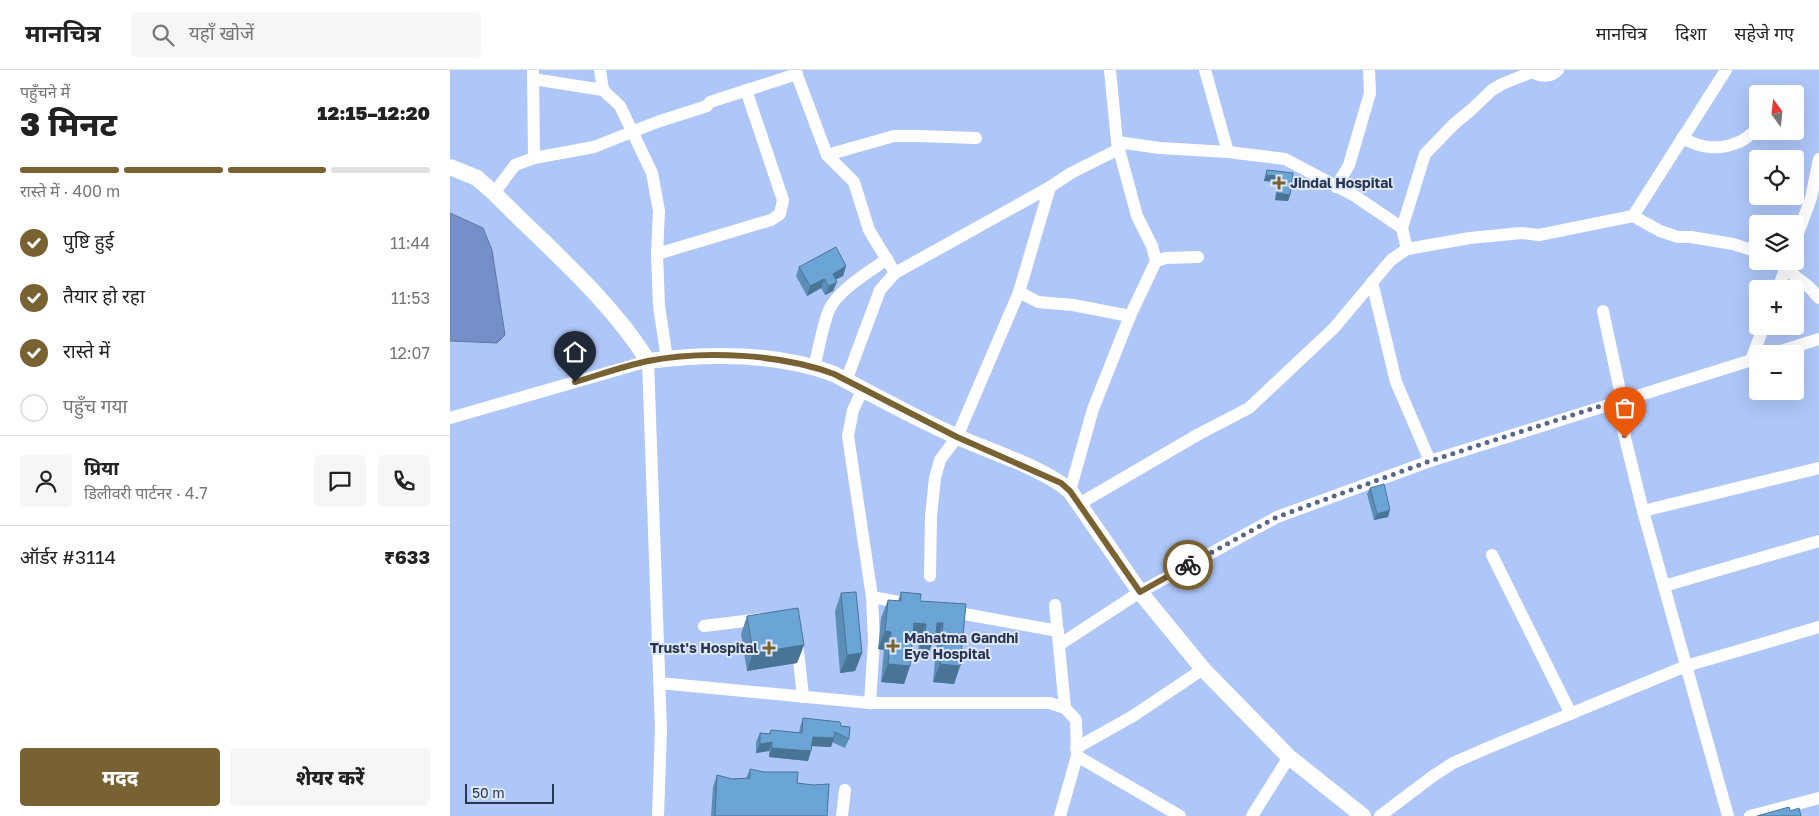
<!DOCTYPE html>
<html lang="hi">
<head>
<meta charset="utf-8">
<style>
  body { margin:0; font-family:"Golos Text","Noto Sans Devanagari",sans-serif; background:#f6f6f6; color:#222; height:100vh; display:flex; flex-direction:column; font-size:19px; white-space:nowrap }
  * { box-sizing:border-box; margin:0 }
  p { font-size:16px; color:#767676 }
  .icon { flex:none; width:28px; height:28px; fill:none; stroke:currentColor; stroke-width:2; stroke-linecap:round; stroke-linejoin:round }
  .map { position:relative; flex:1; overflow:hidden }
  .sheet { display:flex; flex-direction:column; background:#fff; width:450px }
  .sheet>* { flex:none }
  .needle { width:32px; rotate:345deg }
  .controls { position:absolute; left:1299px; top:15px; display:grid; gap:10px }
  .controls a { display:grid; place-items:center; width:55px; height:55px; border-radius:5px; background:#fff; box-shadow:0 5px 20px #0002; font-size:25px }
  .scale { position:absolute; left:15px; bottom:12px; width:89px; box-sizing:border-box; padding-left:5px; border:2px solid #2a364f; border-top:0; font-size:14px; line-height:18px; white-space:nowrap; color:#2a364f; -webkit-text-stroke:4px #dde7fa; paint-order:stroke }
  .pin { position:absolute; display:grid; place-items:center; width:42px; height:42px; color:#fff; margin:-51px -21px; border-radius:50% 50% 50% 0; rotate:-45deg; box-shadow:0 0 5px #0007 }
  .pin .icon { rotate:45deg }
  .courier { position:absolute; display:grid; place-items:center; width:50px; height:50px; margin:-25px; border:4px solid #796232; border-radius:50%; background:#fff; color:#222; box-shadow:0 1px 6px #0007 }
  .head em { font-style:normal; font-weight:800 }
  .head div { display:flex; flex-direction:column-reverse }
  .head { display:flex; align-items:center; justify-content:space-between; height:85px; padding:0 20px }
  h1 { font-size:32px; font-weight:800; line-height:38px }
  .bar { display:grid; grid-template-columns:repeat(4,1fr); gap:8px 5px; align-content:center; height:60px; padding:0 20px }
  .bar i { height:6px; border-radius:4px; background:#e0e0e0 }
  .bar .on { background:#796232 }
  .bar p { grid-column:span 4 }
  .line { display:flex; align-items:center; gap:12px; padding:0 20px; border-top:1px solid #e0e0e0 }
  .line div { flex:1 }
  .round { display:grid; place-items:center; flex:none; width:52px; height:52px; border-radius:5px; background:#f6f6f6 }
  ol { padding:0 20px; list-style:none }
  li { display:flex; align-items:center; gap:15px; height:55px }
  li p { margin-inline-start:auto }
  li .icon { padding:5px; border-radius:50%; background:#796232; color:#fff; stroke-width:4 }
  li:last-child { color:#767676 }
  li i { width:28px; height:28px; border:2px solid #e0e0e0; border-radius:50% }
  .action { display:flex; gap:10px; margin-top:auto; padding:10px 20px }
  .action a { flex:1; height:58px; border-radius:5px; background:#796232; color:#fff; font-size:20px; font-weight:800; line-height:58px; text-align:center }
  .action a+a { background:#f6f6f6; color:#222 }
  header { display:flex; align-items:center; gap:30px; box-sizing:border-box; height:70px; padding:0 25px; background:#fff; border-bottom:1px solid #e0e0e0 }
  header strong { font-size:24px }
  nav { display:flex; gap:28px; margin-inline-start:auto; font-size:18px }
  .search { width:350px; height:45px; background:#f6f6f6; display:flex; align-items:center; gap:12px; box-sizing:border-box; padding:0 18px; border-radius:5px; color:#767676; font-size:19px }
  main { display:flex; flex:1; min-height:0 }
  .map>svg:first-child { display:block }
  .water { fill:#7590c9; stroke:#5e75a4 }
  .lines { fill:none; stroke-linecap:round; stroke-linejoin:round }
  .minor { stroke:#fff; stroke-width:12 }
  .major { stroke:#fff; stroke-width:16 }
  .wall { fill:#5b8eb8 }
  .shaded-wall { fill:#4a7496 }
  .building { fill:#6aa5d6; stroke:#4a7496 }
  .done { stroke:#58688a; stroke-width:5; stroke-dasharray:0 9 }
  .route { stroke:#796232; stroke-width:6 }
  .poi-dot { fill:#796232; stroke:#dde7fa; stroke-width:2 }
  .labels { text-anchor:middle; stroke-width:4; stroke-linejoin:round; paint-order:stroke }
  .poi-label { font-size:14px; font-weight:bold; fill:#2a364f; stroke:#dde7fa; text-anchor:start }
</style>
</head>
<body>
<header>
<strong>मानचित्र</strong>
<div class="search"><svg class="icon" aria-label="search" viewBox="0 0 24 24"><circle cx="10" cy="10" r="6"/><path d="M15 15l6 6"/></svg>यहाँ खोजें</div>
<nav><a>मानचित्र</a><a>दिशा</a><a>सहेजे गए</a></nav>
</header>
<main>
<section class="sheet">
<div class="head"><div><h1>3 मिनट</h1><p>पहुँचने में</p></div><em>12:15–12:20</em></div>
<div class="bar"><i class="on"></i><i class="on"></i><i class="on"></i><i></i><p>रास्ते में · 400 m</p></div>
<ol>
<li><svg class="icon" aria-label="check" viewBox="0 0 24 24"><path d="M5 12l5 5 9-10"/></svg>पुष्टि हुई<p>11:44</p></li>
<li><svg class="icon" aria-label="check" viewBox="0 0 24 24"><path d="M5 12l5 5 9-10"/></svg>तैयार हो रहा<p>11:53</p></li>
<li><svg class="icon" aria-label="check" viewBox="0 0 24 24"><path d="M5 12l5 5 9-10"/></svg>रास्ते में<p>12:07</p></li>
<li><i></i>पहुँच गया</li>
</ol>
<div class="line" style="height:90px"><a class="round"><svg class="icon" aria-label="person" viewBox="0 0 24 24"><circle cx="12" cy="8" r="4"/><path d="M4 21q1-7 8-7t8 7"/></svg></a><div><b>प्रिया</b><p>डिलीवरी पार्टनर · 4.7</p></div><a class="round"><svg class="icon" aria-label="chat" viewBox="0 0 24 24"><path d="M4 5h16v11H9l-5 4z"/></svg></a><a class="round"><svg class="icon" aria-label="phone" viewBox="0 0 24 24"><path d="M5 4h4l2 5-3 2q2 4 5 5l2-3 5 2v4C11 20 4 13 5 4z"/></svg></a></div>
<div class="line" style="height:65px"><div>ऑर्डर #3114</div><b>₹633</b></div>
<div class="action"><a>मदद</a><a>शेयर करें</a></div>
</section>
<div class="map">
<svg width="1369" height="746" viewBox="0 0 1369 746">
  <rect width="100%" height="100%" fill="#aec6f8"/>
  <!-- water -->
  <polygon class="water" points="0,143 33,158 42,180 55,265 47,273 0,271"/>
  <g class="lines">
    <!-- minor -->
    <g class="minor">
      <polyline points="83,0 84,88"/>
      <polyline points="150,0 153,20"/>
      <polyline points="345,0 377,85 404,112 419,160 445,203 600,117 621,103 669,79"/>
      <polyline points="660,0 667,72 687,146 702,176 706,191 716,188 748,187"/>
      <polyline points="755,0 778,82"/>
      <path d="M1078,0C1088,6 1099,9 1108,0"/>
      <polyline points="83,9 153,20 170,36 202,103 209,141 207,184 209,236 217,289"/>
      <path d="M1232,68C1251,78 1268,81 1289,72C1295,70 1302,63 1308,58"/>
      <polyline points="667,72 710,78 778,82 835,89 905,126 952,158 957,179"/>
      <polyline points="377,85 444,66 468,66 526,68"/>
      <polyline points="886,117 899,95 920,23 919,0"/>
      <polyline points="44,123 65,95 84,88 144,77 207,52 257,36 260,32 347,4"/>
      <polyline points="1183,146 1276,0"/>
      <polyline points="952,158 975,84 1004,54 1021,40 1042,20 1052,14 1082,2"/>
      <polyline points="1345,172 1361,128 1369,89"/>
      <polyline points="207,184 321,150 330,144 333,130 296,20"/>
      <polyline points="1326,191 1359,217 1369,228"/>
      <polyline points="922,212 946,312 980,391"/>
      <polyline points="1328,219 1338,191"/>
      <polyline points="569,222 588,232 623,235 680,246"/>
      <polyline points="1153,241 1172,330"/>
      <polyline points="1321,284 1369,269"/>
      <polyline points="1301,290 1314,256"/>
      <path d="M364,297C369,279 372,257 379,240C388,220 419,202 437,189"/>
      <polyline points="396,311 430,220 445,203"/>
      <polyline points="413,319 403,340 398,366 422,527 424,571 420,633"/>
      <polyline points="1166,331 1193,441 1278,746"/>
      <polyline points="0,348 198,291 211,659 208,746"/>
      <polyline points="620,421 643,339 680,246 706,191"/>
      <polyline points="629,434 749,364 799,338 884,258 941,190 957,179 1020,168 1071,163 1089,165 1183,146 1210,161 1228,167 1241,167 1283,174 1308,182"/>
      <polyline points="1193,441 1369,398"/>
      <polyline points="1042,485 1121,644"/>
      <polyline points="480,506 481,446 485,408 490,390 507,367 569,222 600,117"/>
      <polyline points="1214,516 1369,471"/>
      <polyline points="422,527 454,533"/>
      <polyline points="605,535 615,638"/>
      <polyline points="498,541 608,561"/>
      <polyline points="254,556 311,549"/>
      <polyline points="347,571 353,627"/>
      <polyline points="609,575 690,522 827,447 980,391 1308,288"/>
      <polyline points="209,613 420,633 600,633 615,638 626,650 627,686 610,746"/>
      <polyline points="626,678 683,646 753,599"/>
      <polyline points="627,686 730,746"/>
      <polyline points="392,746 395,720"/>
      <polyline points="802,746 839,687"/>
      <polyline points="930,746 983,706 1003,693 1035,679 1236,596 1369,557"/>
      <polyline points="1300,746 1369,728"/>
    </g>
    <!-- major -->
    <path class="major" d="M0,97L27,108L44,123C97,177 158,227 198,291C259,283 325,282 384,304C425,326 467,349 510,368C542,382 593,398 620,421L690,522L753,599L839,687L913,746"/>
  </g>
  <!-- wall -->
  <g class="wall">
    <polygon points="817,100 843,103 840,125 838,131 825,130 827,112 814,111 815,106"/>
    <polygon points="396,196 393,206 386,209 383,221 375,225 371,218 357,226 346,206 349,197"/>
    <polygon points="920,418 938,447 924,450 917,424"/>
    <polygon points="451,522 470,531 516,534 510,596 504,614 483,612 487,571 483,571 479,582 468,581 469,572 462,571 460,596 454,614 431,612 434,580 428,579 431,548 438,530 448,531"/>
    <polygon points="391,523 412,583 405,601 390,603 385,541"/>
    <polygon points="297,546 354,575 347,593 297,601 291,564"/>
    <polygon points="353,648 391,656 399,669 395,678 382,672 381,677 362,676 358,691 319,687 319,681 306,683 306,672 310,663 319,664 321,660 349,663 350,657"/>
    <polygon points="300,699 347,713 377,746 261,746 263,717 267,705 282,709 296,708"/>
  </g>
  <!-- shaded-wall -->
  <g class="shaded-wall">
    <polygon points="816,105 829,106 827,112 814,111"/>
    <polygon points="827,123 840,125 838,131 825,130"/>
    <polygon points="396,196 393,206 379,213 383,204"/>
    <polygon points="374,209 371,218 357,226 360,216"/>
    <polygon points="387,212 383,221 375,225 379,216"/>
    <polygon points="940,440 938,447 924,450 927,444"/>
    <polygon points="464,553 476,554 469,572 457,571"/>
    <polygon points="487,553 493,553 487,571 483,571 479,582 468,581 475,564"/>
    <polygon points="435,561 441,562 434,580 428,579"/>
    <polygon points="354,575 347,593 297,601 303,583"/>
    <polygon points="412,583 405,601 390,603 397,585"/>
    <polygon points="438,594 460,596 454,614 431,612"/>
    <polygon points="490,594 510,596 504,614 483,612"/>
    <polygon points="363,667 384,668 381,677 360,676"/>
    <polygon points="322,672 319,681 306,683 310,674"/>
    <polygon points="322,678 361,681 358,691 319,687"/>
  </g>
  <!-- building -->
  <g class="building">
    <polygon points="817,100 843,103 840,125 827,123 829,106 816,105"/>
    <polygon points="386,177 396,196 383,204 387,212 379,216 374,209 360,216 349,197"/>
    <polygon points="934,414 940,440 927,444 920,418"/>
    <polygon points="406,522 412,583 397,585 391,523"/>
    <polygon points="451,522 471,524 470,531 516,534 510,596 490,594 493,553 487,553 486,564 475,564 476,554 464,553 460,596 438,594 441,562 435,561 438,530 451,531"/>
    <polygon points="348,538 354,575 303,583 297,546"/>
    <polygon points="353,648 390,652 391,656 400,657 399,669 385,662 384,668 363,667 361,681 322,678 322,672 310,674 310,663 320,664 321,660 352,663"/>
    <polygon points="300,699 314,702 348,702 347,713 363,715 379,714 377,746 265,746 267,705 282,709 300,708"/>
    <polygon points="1339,737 1340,741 1349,738 1351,746 1307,746"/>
  </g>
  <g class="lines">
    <!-- done -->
    <polyline class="done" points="738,495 827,447 980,391 1166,331 1175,368"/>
    <!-- route -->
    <path class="route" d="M125,312C149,305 174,296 198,291C254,280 331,284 384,304L507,367L611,413L620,421L690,522L738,495"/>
  </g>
  <!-- markers -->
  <g class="poi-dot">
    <path d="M826.5 105.5h5v5h5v5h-5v5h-5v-5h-5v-5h5z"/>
    <path d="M440.5 568.5h5v5h5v5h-5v5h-5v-5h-5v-5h5z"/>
    <path d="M316.5 570.5h5v5h5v5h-5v5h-5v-5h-5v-5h5z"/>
  </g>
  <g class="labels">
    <!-- poi labels -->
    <g class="poi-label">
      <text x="840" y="118">Jindal Hospital</text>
      <text x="454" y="573">Mahatma Gandhi<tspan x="454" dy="16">Eye Hospital</tspan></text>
      <text x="308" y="583" text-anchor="end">Trust's Hospital</text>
    </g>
  </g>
</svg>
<div class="controls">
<a><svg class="needle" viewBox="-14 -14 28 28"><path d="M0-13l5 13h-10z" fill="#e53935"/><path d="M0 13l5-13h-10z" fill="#767676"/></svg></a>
<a><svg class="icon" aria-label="locate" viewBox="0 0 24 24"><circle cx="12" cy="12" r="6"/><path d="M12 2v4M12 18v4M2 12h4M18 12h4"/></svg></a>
<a><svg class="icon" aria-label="layers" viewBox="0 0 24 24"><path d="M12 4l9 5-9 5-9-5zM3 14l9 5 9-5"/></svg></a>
<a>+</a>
<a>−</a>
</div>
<div class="scale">50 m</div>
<div class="pin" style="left:1175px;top:368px;background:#ea580c"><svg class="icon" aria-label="bag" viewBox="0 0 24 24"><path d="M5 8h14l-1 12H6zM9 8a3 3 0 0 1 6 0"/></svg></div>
<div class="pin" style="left:125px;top:312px;background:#1f2937"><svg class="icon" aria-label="home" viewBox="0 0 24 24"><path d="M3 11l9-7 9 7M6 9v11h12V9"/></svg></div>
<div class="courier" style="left:738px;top:495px"><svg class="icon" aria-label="bike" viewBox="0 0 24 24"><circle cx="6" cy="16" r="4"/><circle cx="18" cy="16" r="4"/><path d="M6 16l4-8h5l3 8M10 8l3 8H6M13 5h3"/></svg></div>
</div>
</main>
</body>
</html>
